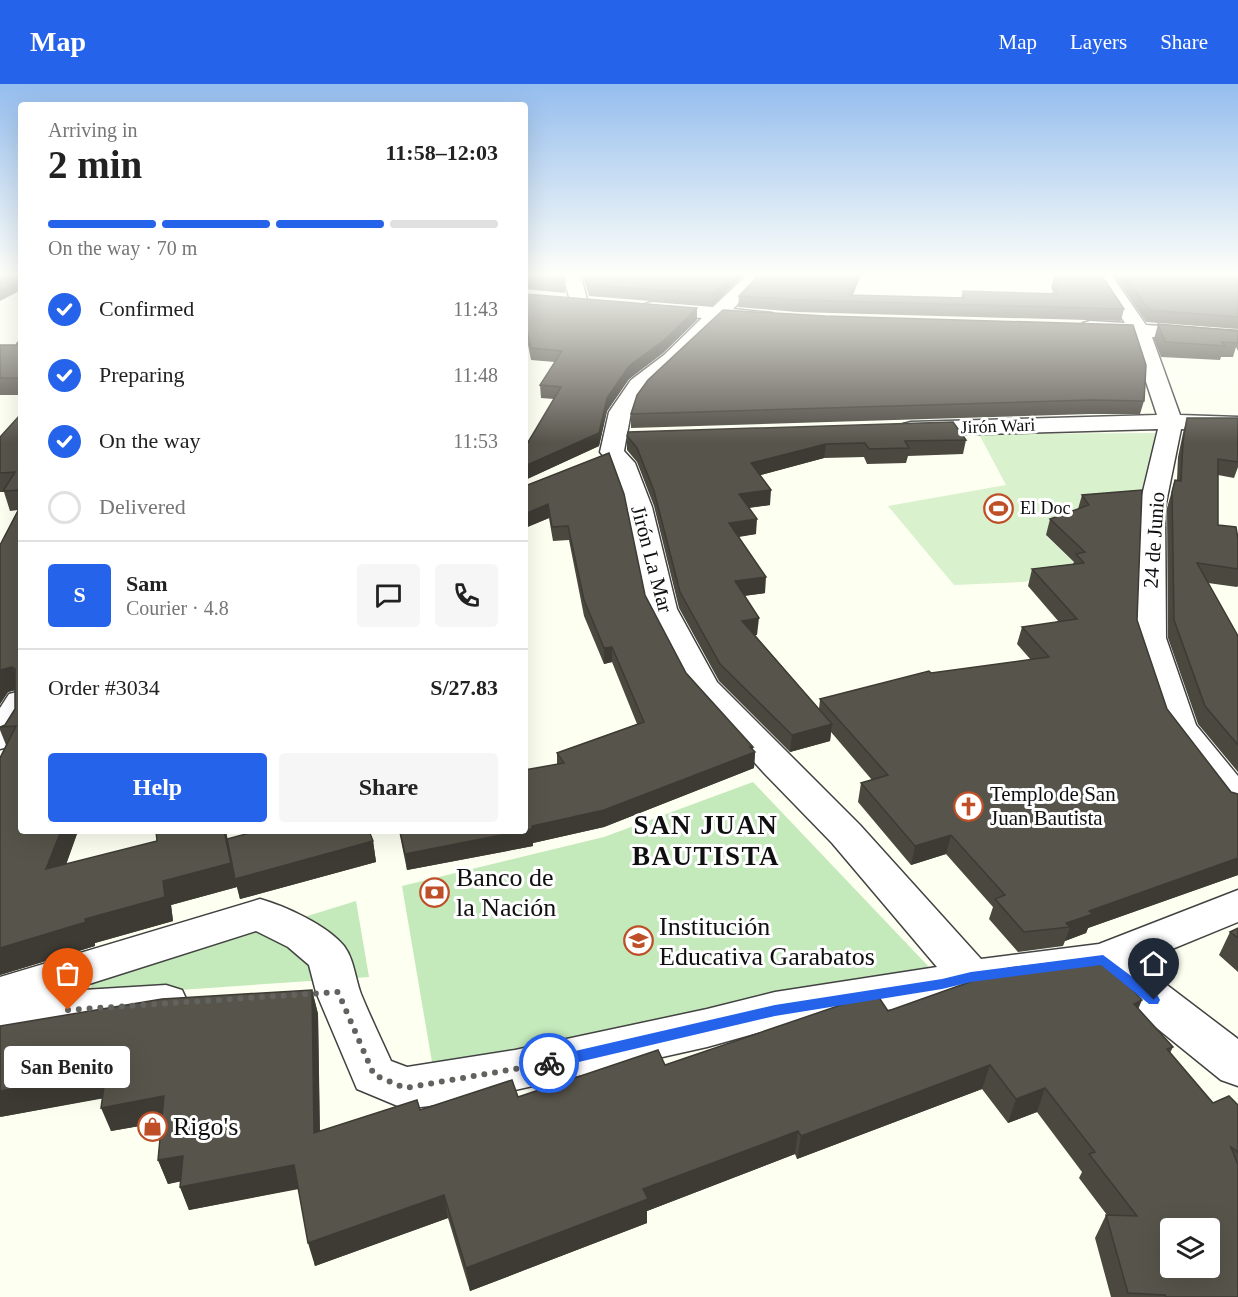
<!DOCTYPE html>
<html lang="en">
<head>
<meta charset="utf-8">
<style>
  body { margin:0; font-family:Georgia,serif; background:#f6f6f6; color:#222; height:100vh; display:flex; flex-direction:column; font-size:22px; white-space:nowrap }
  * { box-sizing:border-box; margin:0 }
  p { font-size:20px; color:#767676 }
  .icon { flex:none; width:33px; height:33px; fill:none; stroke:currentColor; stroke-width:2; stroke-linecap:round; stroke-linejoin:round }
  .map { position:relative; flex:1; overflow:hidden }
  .details { position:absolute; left:18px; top:18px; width:510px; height:732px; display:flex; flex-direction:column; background:#fff; border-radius:6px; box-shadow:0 6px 24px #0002 }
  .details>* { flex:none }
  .tools { position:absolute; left:1160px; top:1134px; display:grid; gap:12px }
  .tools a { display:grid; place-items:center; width:60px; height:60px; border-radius:6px; background:#fff; box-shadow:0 6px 24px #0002; font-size:30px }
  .pin { position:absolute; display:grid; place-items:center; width:51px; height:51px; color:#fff; margin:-62px -26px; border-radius:50% 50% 50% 0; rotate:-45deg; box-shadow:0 0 6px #0007 }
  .pin .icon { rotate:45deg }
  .courier { position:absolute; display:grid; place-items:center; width:60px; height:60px; margin:-30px; border:4px solid #2563eb; border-radius:50%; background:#fff; color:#222; box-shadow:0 2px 8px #0007 }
  .bubble { position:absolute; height:42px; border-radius:6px; background:#fff; box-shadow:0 6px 24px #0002; font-size:20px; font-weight:800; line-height:42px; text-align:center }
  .headline em { font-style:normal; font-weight:800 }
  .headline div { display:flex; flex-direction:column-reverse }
  .headline { display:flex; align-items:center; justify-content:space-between; height:102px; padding:0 30px }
  h1 { font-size:39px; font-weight:800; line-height:45px }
  .bar { display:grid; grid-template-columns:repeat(4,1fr); gap:9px 6px; align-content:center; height:72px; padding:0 30px }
  .bar i { height:8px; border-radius:4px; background:#e0e0e0 }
  .bar .selected { background:#2563eb }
  .bar p { grid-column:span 4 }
  .line { display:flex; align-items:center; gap:15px; padding:0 30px; border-top:2px solid #e0e0e0 }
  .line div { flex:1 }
  .round { display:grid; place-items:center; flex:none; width:63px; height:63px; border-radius:6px; background:#f6f6f6 }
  ol { padding:0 30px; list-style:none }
  li { display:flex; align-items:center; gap:18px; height:66px }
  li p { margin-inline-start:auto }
  li .icon { padding:6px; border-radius:50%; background:#2563eb; color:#fff; stroke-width:4 }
  li:last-child { color:#767676 }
  li i { width:33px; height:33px; border:3px solid #e0e0e0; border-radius:50% }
  .button { display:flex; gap:12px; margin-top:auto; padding:12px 30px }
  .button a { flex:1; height:69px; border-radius:6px; background:#2563eb; color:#fff; font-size:24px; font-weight:800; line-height:69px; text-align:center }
  .button a+a { background:#f6f6f6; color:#222 }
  header { display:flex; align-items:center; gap:36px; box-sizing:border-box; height:84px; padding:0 30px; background:#2563eb; color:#fff }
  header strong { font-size:28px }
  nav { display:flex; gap:33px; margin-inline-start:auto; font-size:21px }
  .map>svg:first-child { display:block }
  .green { fill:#c4e9ba }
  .pitch { fill:#d9f1cc }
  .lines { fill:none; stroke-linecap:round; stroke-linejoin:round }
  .minor-casing { stroke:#424242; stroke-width:3 }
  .minor { fill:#fff; fill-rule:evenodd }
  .wall { fill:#4b4840 }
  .shaded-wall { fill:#3d3b34 }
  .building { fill:#57544b; stroke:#3d3b34; stroke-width:1.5; fill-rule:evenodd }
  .route { fill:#2563eb }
  .done { stroke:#62635e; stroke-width:6; stroke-dasharray:0 10.8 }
  .labels { text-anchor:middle; stroke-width:6; stroke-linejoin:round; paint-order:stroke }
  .far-street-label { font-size:18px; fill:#0f0f0f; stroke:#fff }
  .far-poi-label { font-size:18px; fill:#0f0f0f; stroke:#fff; text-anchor:start }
  .street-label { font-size:21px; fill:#0f0f0f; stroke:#fff }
  .poi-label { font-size:21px; fill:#0f0f0f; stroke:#fff; text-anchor:start }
  .near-poi-label { font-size:26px; fill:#0f0f0f; stroke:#fff; text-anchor:start }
  .district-label { font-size:27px; font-weight:bold; letter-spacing:1.5px; fill:#0f0f0f; stroke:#fff }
</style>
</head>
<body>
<header>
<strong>Map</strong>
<nav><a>Map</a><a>Layers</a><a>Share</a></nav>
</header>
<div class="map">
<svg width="1238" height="1213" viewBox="0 0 1238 1213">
  <rect width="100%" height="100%" fill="#fdfff1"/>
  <!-- green -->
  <g class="green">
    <polygon points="753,698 929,883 920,893 441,984 432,978 402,802 604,753"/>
    <polygon points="356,817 369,893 91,912 88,909 94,898"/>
  </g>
  <!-- pitch -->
  <polygon class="pitch" points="1156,349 1138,422 1046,452 1081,485 1024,498 954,501 888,422 1006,401 979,350"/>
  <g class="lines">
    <defs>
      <g id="minor">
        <polygon points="562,189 580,189 588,219 586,223 572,223"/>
        <path d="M749,189H768L733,225L772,229L775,233L772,237L765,239L723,235L678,279L647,306L631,328L624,367L635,379L652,423L677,525L717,598L860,741L981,875L1099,860L1238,806V838L1138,879L1238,955V1002L1221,996L1095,894L971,910L942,917L775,944L707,963L515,1006L429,1022L405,1025L357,1005L316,908L309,881L288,863L256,847L67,907L166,901L182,906L188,919L182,932L166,937L0,948V893L260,815C285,822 327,841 344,862C354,875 355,894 361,910C370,932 381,955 391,977L407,983L515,966L707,925L775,908L937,883L832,759L764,689L687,603L647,525L626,423L611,381L600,368L609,328L631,296L664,271L702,234L652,230L645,228L643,224L645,220L652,218L713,223Z"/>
        <polygon points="1092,189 1110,189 1146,241 1238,247 1238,259 1152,253 1180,331 1238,333 1238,347 1181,345 1165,424 1166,554 1196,641 1238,692 1238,730 1225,726 1163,643 1134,554 1139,424 1158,345 911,352 903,350 899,345 903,340 911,338 1157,331 1131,252 1083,247 1080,243 1083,239 1090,237 1125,239"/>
        <polygon points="21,607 21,647 12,662 0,665 0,624 9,610"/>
      </g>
    </defs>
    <!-- minor casing -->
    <use href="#minor" class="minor-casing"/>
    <!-- minor -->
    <use href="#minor" class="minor"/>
  </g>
  <!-- wall -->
  <g class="wall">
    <polygon points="525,189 565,198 565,209 525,205"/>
    <polygon points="582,189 746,189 712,222 589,212"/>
    <polygon points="761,189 862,189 852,211 961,214 963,207 1052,210 1053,207 1051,204 1054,193 1058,193 1056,189 1100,189 1124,225 1121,237 797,228 738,223 739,212"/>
    <polygon points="1112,189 1238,189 1238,245 1146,238"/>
    <polygon points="525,210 697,224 697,236 663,269 629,295 607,327 599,362 525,396 525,360 527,360 554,315 541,314 540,301 555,278 531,276 525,246"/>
    <polygon points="1158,240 1238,253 1238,267 1236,263 1233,273 1221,273 1220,276 1161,273 1154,255"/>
    <polygon points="21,258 21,311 0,311 0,261 16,261"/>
    <polygon points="637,311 1144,317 1140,330 1089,330 631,344 631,330"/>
    <polygon points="21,330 21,747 78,747 66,780 157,757 156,747 226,747 227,755 257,747 369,747 373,757 376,778 240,815 237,803 171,821 173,837 95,859 95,862 0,891 0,674 6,661 0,646 0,643 5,641 15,625 15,606 8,608 0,620 0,461 18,426 10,427 4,408 0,408 0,353"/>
    <polygon points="1187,334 1238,334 1238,383 1234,394 1218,391 1218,441 1238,455 1238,502 1237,503 1208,499 1238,552 1238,688 1198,640 1168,554 1167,424 1175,396 1177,396 1178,373 1183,349"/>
    <polygon points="627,352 966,356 963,370 908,372 906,379 867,380 864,373 824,374 760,391 770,421 749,424 756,450 739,453 765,509 744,512 757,551 755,551 819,625 820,615 931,589 1031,576 1017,560 1022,543 1059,538 1028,502 1032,485 1073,480 1074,478 1046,451 1050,435 1078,425 1082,411 1142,406 1137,536 1167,625 1231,708 1238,710 1238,791 1088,844 1086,849 1065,857 1063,862 1018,868 989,835 993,823 946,770 911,781 858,718 861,699 872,696 831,648 830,657 790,668 719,597 679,524 654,422 637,378 627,366"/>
    <polygon points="609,369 645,511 686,589 755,668 754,684 604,743 533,759 533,762 407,786 399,747 525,747 557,680 557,669 637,640 612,578 604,580 584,532 569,456 553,457 549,434 525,444 525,402"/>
    <polygon points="1238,844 1238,888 1219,871 1230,848"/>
    <polygon points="312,906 318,930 320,1047 420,1026 518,1013 665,981 888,927 1138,925 1173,963 1170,969 1213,1019 1238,1021 1238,1213 1111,1213 1095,1154 1106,1131 1107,1131 1079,1094 1082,1088 1037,1028 1008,1039 982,1005 797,1075 795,1070 647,1127 647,1139 470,1207 448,1134 315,1182 299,1105 189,1126 180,1103 180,1097 168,1100 158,1076 162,1038 111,1047 102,1014 0,1033"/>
  </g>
  <!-- shaded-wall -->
  <g class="shaded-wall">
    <polygon points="735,189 746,189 712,222 713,210"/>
    <polygon points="858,189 862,189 850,218 849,211"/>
    <polygon points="21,195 21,206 0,217 0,206"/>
    <polygon points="697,224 697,236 663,269 629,295 607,327 599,362 525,396 525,382 607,314 629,282"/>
    <polygon points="826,360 824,374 750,394 751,379"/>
    <polygon points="771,406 770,421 738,425 739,410"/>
    <polygon points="548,420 549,434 525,444 525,430"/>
    <polygon points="757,435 756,450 728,454 729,439"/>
    <polygon points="766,493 765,509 734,513 735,497"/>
    <polygon points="759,534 757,551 741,553 742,537"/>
    <polygon points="612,563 612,578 604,580 604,564"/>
    <polygon points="12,583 20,605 8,608 0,620 0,586"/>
    <polygon points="832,640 830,657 790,668 792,651"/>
    <polygon points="753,663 753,669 755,668 754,684 604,743 533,759 533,762 407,786 405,770 525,747 532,742"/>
    <polygon points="61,747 78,747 56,809 46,785"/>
    <polygon points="224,747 226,747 236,795 373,757 376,778 240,815 237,803 171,821 173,837 95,859 95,862 0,891 0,864 85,835 163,797"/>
    <polygon points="951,751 946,770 911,781 915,762"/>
    <polygon points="1238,774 1238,791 1088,844 1086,849 1065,857 1070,843 1066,839 1089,827"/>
    <polygon points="312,906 318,930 320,1073 314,1049"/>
    <polygon points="1142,916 1132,940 1134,920"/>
    <polygon points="990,981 982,1005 797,1075 801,1052"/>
    <polygon points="106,988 116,1012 0,1033 0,1007"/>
    <polygon points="1045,1004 1037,1028 1008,1039 1016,1015"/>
    <polygon points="164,1012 174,1036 111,1047 101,1024"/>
    <polygon points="798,1047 795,1070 647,1127 647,1139 470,1207 466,1184 643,1105"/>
    <polygon points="183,1072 193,1095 168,1100 158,1076"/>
    <polygon points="294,1081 301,1104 189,1126 180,1103"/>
    <polygon points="444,1111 448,1134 315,1182 308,1159"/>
  </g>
  <!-- building -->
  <g class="building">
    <polygon points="0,189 21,189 21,195 0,206"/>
    <polygon points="525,189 562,189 565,198 525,194"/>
    <polygon points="585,189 735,189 713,210 589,201"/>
    <polygon points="761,189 858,189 849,211 965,214 963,207 1058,210 1054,202 1058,202 1054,193 1066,194 1063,189 1100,189 1124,225 798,216 739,212"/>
    <polygon points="1122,189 1238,189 1238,233 1149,226"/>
    <polygon points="525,210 697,224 663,257 629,282 607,314 599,349 525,382 525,360 527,360 561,303 540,301 562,267 531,264 525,237"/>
    <polygon points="723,226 825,232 1133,241 1146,281 1144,317 1092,316 631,330 637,311 648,296"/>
    <polygon points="1158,240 1238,247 1238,259 1222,258 1225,262 1165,258"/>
    <polygon points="18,258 21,258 21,294 0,294 0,261 16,261"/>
    <polygon points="21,330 21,406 3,407 15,388 0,389 0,353"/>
    <polygon points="1187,334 1238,334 1238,378 1218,375 1218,441 1236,443 1238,455 1238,485 1197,479 1238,552 1238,661 1205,622 1174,536 1172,408 1175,396 1181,397 1183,357"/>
    <polygon points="953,338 966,356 905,357 909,364 869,365 865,359 826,360 751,379 771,406 739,410 757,435 729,439 766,493 735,497 759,534 742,537 832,640 792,651 720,580 680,508 654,407 637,364 627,352 628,348"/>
    <polygon points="609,369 624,410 645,511 686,589 753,663 750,663 755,668 604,726 532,742 532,745 525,746 525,686 564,679 557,669 644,638 612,563 604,564 584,516 568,442 552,443 548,420 525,430 525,402"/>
    <polygon points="1142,406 1137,536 1167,625 1231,708 1238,710 1238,774 1089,827 1093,830 1066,839 1070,843 1024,848 995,815 1005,811 951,751 915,762 861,699 888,691 820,615 929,587 931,589 1049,573 1022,543 1077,535 1032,485 1084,479 1076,470 1085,468 1050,435 1089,421 1082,411"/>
    <polygon points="21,421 21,747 61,747 46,785 157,757 156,747 224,747 231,779 163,797 165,813 85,835 86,838 0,864 0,674 16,642 0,643 5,641 15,625 15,585 12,583 0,586 0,461"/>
    <polygon points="257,747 369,747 373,757 235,795 227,755"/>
    <polygon points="400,747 522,747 405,770"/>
    <polygon points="1238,844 1238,854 1230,848"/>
    <path d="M1102,873L1142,916L1134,920L1173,963L1167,965L1213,1019L1229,1012L1238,1021V1068L1231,1063L1238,1081V1213H1166L1165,1211L1128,1209L1106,1131L1137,1132L1089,1070L1095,1068L1045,1004L1016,1015L990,981L801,1052L798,1047L643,1105L648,1115L466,1184L444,1111L308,1159L294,1081L180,1103L183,1072L158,1076L164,1012L101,1024L106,988L0,1007V942L162,915L312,906L314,1049L417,1016L420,1026L512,996L518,1013L658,966L665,981L876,909L888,927L1009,884ZM1170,1144H1209V1184H1170Z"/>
  </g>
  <!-- sky -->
  <linearGradient id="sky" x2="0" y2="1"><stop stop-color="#94bdee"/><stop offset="0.53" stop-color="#fefff9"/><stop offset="1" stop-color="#fefff9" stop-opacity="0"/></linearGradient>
  <rect width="1238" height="359" fill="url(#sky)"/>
  <!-- route -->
  <polygon class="route" points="1103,871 1158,912 1160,916 1158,920 1149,920 1101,881 971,898 942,905 775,932 549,985 544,983 542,979 544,975 549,973 775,921 942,895 971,888"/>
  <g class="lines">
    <!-- done -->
    <polyline class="done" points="68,926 338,908 374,991 405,1004 549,979"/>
  </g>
  <!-- icons -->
  <defs>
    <symbol id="stadium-ring" viewBox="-11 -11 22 22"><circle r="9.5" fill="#fff" stroke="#be4f27" stroke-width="1.5"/><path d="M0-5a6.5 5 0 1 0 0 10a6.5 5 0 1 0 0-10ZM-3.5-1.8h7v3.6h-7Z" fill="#be4f27"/></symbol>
    <symbol id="church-ring" viewBox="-11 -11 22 22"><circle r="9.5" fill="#fff" stroke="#be4f27" stroke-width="1.5"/><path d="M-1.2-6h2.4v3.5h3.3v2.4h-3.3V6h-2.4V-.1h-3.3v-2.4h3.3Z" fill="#be4f27"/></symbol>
    <symbol id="bank-ring" viewBox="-11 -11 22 22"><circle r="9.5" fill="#fff" stroke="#be4f27" stroke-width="1.5"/><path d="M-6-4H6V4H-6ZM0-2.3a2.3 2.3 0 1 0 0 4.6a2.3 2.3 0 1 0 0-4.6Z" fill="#be4f27"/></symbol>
    <symbol id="school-ring" viewBox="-11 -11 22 22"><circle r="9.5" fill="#fff" stroke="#be4f27" stroke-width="1.5"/><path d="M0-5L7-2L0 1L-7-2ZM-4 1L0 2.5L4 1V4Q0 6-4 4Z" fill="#be4f27"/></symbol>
    <symbol id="shop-ring" viewBox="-11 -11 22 22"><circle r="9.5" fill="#fff" stroke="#be4f27" stroke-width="1.5"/><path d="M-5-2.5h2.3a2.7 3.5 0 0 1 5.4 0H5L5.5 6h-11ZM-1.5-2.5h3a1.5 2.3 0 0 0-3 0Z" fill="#be4f27"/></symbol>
  </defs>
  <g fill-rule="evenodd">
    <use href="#stadium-ring" x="982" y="408" width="33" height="33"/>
    <use href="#church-ring" x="952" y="706" width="33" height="33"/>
    <use href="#bank-ring" x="418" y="792" width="33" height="33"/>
    <use href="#school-ring" x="622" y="840" width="33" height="33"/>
    <use href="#shop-ring" x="136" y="1026" width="33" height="33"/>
  </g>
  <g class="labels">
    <!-- far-street labels -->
    <g class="far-street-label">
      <text transform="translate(998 342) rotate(-2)" y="6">Jirón Wari</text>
    </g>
    <!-- far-poi labels -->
    <g class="far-poi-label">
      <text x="1020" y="430">El Doc</text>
    </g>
    <!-- street labels -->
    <g class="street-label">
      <text transform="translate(1154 456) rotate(-86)" y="7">24 de Junio</text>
      <text transform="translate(652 475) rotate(75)" y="7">Jirón La Mar</text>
    </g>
    <!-- poi labels -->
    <g class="poi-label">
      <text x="990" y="717">Templo de San<tspan x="990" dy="24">Juan Bautista</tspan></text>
    </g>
    <!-- near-poi labels -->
    <g class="near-poi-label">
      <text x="456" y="802">Banco de<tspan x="456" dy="30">la Nación</tspan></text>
      <text x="659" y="851">Institución<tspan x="659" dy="30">Educativa Garabatos</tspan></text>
      <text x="173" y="1051">Rigo's</text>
    </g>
    <!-- district labels -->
    <g class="district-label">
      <text x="706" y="750">SAN JUAN<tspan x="706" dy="31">BAUTISTA</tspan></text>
    </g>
  </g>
</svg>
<div class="tools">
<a><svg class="icon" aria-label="layers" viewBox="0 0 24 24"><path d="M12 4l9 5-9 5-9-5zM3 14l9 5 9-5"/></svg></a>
</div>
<div class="pin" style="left:68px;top:926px;background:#ea580c"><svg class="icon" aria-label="bag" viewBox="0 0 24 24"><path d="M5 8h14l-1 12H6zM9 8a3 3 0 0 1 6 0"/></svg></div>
<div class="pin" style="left:1154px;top:916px;background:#1f2937"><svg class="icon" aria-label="home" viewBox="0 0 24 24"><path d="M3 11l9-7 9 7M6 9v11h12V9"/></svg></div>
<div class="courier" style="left:549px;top:979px"><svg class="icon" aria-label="bike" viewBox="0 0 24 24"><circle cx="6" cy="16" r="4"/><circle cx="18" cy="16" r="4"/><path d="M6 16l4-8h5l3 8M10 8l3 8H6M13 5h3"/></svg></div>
<div class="bubble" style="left:4px;top:962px;width:126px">San Benito</div>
<section class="details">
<div class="headline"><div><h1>2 min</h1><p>Arriving in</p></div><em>11:58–12:03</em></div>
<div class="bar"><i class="selected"></i><i class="selected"></i><i class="selected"></i><i></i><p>On the way · 70 m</p></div>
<ol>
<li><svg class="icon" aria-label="check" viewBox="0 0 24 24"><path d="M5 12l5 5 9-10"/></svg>Confirmed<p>11:43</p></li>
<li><svg class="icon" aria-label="check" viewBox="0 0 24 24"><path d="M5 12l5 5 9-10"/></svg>Preparing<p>11:48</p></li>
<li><svg class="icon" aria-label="check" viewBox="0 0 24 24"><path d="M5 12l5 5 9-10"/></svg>On the way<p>11:53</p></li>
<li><i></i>Delivered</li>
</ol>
<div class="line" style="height:108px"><b class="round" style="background:#2563eb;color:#fff">S</b><div><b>Sam</b><p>Courier · 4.8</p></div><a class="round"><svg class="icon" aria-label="chat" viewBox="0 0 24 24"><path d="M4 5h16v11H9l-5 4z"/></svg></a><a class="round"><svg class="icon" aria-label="phone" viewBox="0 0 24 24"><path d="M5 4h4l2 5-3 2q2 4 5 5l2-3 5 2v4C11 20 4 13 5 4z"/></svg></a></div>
<div class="line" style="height:78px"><div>Order #3034</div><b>S/27.83</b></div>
<div class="button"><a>Help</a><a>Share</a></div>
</section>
</div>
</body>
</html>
